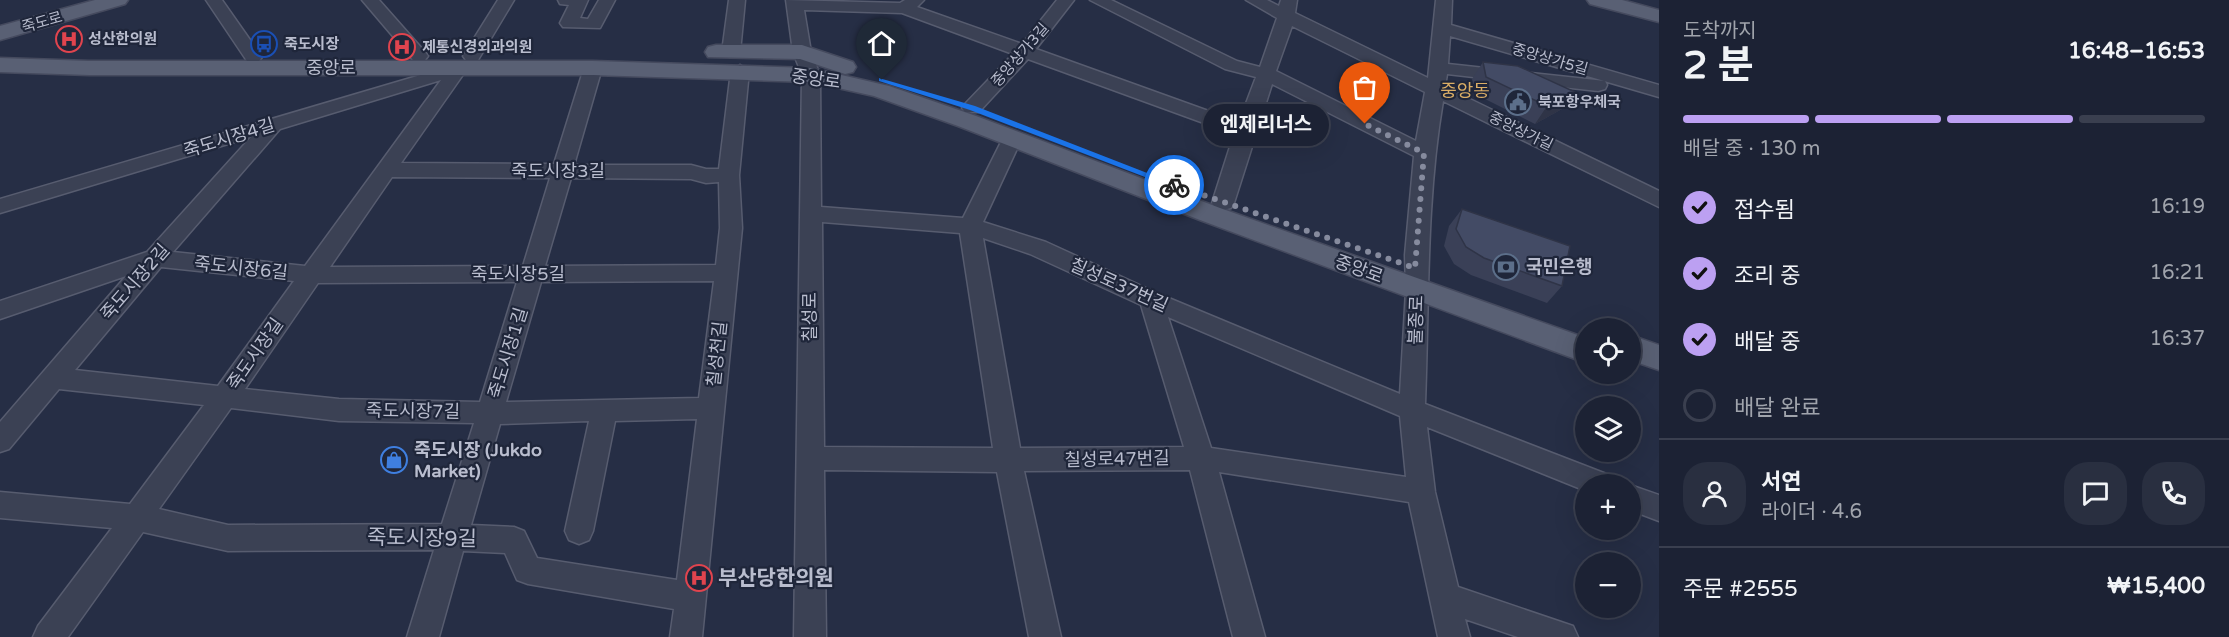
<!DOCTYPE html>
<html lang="ko">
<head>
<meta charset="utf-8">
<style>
  body { margin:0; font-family:"Varela Round","Noto Sans KR",sans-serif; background:#292f40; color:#f1f3f6; height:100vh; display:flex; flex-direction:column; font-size:22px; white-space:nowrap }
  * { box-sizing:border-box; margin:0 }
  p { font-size:20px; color:#a0a4ac }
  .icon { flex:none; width:33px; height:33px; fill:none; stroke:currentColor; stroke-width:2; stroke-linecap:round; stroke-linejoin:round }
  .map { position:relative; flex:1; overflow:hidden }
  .sheet { display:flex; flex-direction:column; background:#1c2234; width:570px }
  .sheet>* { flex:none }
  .fabs { position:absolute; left:1575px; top:318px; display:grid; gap:12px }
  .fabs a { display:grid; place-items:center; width:66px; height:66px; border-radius:50%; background:#1c2234; box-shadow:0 6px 24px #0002,0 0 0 2px #3a3f4f; font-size:30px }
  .pin { position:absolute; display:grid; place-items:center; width:51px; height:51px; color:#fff; margin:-62px -26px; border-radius:50% 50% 50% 0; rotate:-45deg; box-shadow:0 0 6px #0007 }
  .pin .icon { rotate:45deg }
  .courier { position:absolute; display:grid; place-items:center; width:60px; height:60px; margin:-30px; border:4px solid #1a73e8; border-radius:50%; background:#fff; color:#222; box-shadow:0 2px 8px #0007 }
  .bubble { position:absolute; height:42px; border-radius:21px; background:#1c2234; box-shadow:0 6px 24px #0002,0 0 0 2px #3a3f4f; font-size:20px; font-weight:700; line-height:42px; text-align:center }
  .summary em { font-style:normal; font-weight:700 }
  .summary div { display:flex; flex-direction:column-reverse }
  .summary { display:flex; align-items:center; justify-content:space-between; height:102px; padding:0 24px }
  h1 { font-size:39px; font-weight:700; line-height:45px }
  .bar { display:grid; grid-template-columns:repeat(4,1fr); gap:9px 6px; align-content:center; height:72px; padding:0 24px }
  .bar i { height:8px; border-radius:4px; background:#3a3f4f }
  .bar .active { background:#bca0f2 }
  .bar p { grid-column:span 4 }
  .line { display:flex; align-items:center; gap:15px; padding:0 24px; border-top:2px solid #3a3f4f }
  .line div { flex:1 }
  .round { display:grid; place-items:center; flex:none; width:63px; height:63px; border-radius:24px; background:#292f40 }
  ol { padding:0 24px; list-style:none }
  li { display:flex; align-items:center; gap:18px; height:66px }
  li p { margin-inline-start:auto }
  li .icon { padding:6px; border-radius:50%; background:#bca0f2; color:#111; stroke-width:4 }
  li:last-child { color:#a0a4ac }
  li i { width:33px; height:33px; border:3px solid #3a3f4f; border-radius:50% }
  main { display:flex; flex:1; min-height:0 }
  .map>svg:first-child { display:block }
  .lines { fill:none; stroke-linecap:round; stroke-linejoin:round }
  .minor-casing { stroke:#575c6f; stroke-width:3 }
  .major-casing { stroke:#454a5e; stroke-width:3 }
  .minor { fill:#3b4154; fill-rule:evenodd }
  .major { fill:#596074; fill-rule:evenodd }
  .wall { fill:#3a4057 }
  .shaded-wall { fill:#2f3447 }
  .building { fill:#434b65; stroke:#2f3447; stroke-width:1.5 }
  .route { fill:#1a73e8 }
  .done { stroke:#868b9e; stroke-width:6; stroke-dasharray:0 10.8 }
  .labels { text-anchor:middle; stroke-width:4.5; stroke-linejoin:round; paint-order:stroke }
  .far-street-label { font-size:15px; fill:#b9bdce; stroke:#1f263a }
  .far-poi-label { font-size:15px; font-weight:bold; fill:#b9bdce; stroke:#1f263a; text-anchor:start }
  .street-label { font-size:18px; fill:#b9bdce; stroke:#1f263a }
  .far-quarter-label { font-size:18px; fill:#dbae66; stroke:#1f263a }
  .poi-label { font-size:18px; font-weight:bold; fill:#b9bdce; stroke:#1f263a; text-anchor:start }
  .near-street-label { font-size:21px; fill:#b9bdce; stroke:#1f263a }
  .near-poi-label { font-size:21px; font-weight:bold; fill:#b9bdce; stroke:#1f263a; text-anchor:start }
</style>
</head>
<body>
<main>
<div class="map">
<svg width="1659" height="637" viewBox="0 0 1659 637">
  <rect width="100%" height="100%" fill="#262e45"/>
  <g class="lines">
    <defs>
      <g id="minor">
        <polygon points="206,0 222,0 262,57 259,61 247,61"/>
        <polygon points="362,0 379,0 425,52 428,56 425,60 413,60"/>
        <polygon points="498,0 514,0 478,60 466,60 463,56"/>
        <polygon points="558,0 588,0 580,18 588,19 599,0 615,0 600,28 563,27 560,23 569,5 560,4"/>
        <polygon points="729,0 745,0 740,52 731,57 722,52"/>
        <path d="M786,0L900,3L905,0H924L917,7L1022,44L1057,0H1074L1036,49L1239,122L1256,77L1225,69L1090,0H1111L1237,61L1260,67L1277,18L1246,0H1267L1279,6L1281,0H1297L1295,13L1428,78L1436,0H1452L1451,25L1659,85V97L1450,36L1448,64L1605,81L1607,85L1605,89L1598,91L1447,74L1445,87L1659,191V207L1443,101C1426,201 1429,302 1425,404L1609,475L1613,484H1586V491L1427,427L1435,492L1458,587L1573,626L1578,637H1518L1465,619L1470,637H1438L1409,502L1219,472L1265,637H1233L1190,470L1024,471L1061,637H1029L997,472L824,470L826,637H794L802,75L793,52ZM804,10L902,13L1013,54L965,104L962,108L965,112H979L1028,59L1234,134L1212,203L1215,208L1223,210L1231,208L1234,203L1272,84L1414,156L1405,255L1406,290L1400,394L1159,294L1046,242L983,222L1022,138L1019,134H1005L963,218L821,207L820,75L811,52ZM1292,26L1425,92L1416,141L1276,71ZM822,222L960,233L993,448L824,447ZM983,238L1030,254L1141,305L1184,447L1020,448ZM1168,317L1400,416L1406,477L1211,448Z"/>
        <path d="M593,63L602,68L574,165H691L706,169H719L731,71L740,65L749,71L739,175L742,228L702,637H670L674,609L528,584L517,580L505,553L463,551L439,637H407L434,550L228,551L143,532L68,637H33L38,626L112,528L0,518V492L130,504L204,405L59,389L9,449L0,452V422L126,276L0,319V301L147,252L251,137L0,213V199L458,64L467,69L401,163L554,164L584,68ZM441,80L305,266L173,252L280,129ZM392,177L550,178L523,266L330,267ZM571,178L691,179L706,183L719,182L720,228L716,265L545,266ZM161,267L294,281L218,386L75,370ZM714,281L699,398L506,402L541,282ZM517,282L480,402L339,399L245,389L318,283ZM231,408L339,421L474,423L442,524L228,525L159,509ZM697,419L677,580L537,558L524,531L514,527L471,525L500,424L589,421L565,531L569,540L579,544L589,540L593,531L615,421Z"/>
        <polygon points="1630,485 1659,495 1659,521 1630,510"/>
      </g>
      <g id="major">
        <polygon points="95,0 128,0 125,4 0,40 0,26"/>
        <polygon points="1587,0 1622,0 1659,10 1659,22 1590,4"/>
        <polygon points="716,45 802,45 853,62 856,67 853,72 845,74 800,59 708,57 705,52 708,47"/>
        <polygon points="0,58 89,61 593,61 811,68 889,86 976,116 1220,208 1586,338 1586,363 1200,220 958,126 874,96 811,82 593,75 89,75 0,72"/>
        <polygon points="1630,335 1659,345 1659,370 1630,360"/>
      </g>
    </defs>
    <!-- minor casing -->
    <use href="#minor" class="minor-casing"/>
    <!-- major casing -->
    <use href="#major" class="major-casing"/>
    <!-- minor -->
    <use href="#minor" class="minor"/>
    <!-- major -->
    <use href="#major" class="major"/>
  </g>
  <!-- wall -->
  <g class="wall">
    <polygon points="1483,62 1562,109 1535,124 1475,94 1472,79"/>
    <polygon points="1462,209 1562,286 1547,303 1471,275 1454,264 1444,246 1449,226"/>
  </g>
  <!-- shaded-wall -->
  <polygon class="shaded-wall" points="1575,92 1562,109 1535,124 1547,106"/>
  <!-- building -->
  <g class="building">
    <polygon points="1483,62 1518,66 1575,92 1547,106 1486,77"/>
    <polygon points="1462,209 1570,246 1562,286 1484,258 1466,247 1456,229"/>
  </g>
  <!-- route -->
  <polygon class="route" points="879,78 975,106 1178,185 1171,187 970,110 879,81"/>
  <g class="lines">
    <!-- done -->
    <polyline class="done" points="1174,185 1415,268 1424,153 1365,124"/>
  </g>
  <!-- icons -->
  <defs>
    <symbol id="hospital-ring" viewBox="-11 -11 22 22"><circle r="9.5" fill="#1f263a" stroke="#e0444e" stroke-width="1.5"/><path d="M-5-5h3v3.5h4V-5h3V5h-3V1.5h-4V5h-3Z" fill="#e0444e"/></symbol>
    <symbol id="bus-ring" viewBox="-11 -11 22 22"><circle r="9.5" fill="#1f263a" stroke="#1a4fb4" stroke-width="1.5"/><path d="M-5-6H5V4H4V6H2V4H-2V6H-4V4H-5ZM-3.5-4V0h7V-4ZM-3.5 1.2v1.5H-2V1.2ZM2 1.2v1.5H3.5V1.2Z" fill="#1a4fb4"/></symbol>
    <symbol id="civic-ring" viewBox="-11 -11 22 22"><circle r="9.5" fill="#1f263a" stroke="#5c6f8a" stroke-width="1.5"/><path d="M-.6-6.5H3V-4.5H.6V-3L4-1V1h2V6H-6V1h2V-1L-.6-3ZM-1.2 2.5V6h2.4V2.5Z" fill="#5c6f8a"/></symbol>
    <symbol id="bank-ring" viewBox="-11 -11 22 22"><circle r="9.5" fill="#1f263a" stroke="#5c6f8a" stroke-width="1.5"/><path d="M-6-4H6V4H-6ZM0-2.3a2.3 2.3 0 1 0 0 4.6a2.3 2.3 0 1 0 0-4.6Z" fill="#5c6f8a"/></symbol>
    <symbol id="shop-ring" viewBox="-11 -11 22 22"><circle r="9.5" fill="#1f263a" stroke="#3f7fe0" stroke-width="1.5"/><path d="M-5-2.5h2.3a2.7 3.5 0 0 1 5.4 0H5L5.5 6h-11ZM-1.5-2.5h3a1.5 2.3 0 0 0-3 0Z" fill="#3f7fe0"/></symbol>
  </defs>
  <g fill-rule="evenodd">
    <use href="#hospital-ring" x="54" y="24" width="30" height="30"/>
    <use href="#bus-ring" x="249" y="29" width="30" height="30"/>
    <use href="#hospital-ring" x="387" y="32" width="30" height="30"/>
    <use href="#civic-ring" x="1503" y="87" width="30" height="30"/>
    <use href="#bank-ring" x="1491" y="252" width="30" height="30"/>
    <use href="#shop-ring" x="379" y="445" width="30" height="30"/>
    <use href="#hospital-ring" x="684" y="563" width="30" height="30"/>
  </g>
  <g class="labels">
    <!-- far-street labels -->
    <g class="far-street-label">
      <text transform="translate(42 22) rotate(-16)" y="5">죽도로</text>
      <text transform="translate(1020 55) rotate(-49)" y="5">중앙상가3길</text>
      <text transform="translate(1550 59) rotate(16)" y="5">중앙상가5길</text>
      <text transform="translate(1521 131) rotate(26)" y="5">중앙상가길</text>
    </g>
    <!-- far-poi labels -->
    <g class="far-poi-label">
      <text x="88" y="44">성산한의원</text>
      <text x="284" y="49">죽도시장</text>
      <text x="422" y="52">제통신경외과의원</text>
      <text x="1538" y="107">북포항우체국</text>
    </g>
    <!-- street labels -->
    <g class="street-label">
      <text x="331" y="74">중앙로</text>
      <text transform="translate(816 79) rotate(8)" y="6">중앙로</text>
      <text transform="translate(229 138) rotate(-17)" y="6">죽도시장4길</text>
      <text x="558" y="177">죽도시장3길</text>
      <text transform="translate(241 268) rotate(6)" y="6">죽도시장6길</text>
      <text transform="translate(1359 269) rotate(20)" y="6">중앙로</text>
      <text x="518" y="280">죽도시장5길</text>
      <text transform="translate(135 282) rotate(-49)" y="6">죽도시장2길</text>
      <text transform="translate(1119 285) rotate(24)" y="6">칠성로37번길</text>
      <text transform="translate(810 317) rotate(-90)" y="6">칠성로</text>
      <text transform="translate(1416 320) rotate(-88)" y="6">불종로</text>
      <text transform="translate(508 353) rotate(-73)" y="6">죽도시장1길</text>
      <text transform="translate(255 354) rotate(-55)" y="6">죽도시장길</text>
      <text transform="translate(717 354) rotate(-84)" y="6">칠성천길</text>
      <text transform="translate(413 411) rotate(1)" y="6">죽도시장7길</text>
      <text transform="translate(1117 459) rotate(-1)" y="6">칠성로47번길</text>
    </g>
    <!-- far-quarter labels -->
    <g class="far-quarter-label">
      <text x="1465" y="97">중앙동</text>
    </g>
    <!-- poi labels -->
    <g class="poi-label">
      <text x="1526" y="273">국민은행</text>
      <text x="414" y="456">죽도시장 (Jukdo<tspan x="414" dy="21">Market)</tspan></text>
    </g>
    <!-- near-street labels -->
    <g class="near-street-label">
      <text transform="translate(422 538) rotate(1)" y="7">죽도시장9길</text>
    </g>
    <!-- near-poi labels -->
    <g class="near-poi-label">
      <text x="718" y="585">부산당한의원</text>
    </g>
  </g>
</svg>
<div class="fabs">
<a><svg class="icon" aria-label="locate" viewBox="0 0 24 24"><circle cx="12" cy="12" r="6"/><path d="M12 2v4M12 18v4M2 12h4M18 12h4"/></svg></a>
<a><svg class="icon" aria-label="layers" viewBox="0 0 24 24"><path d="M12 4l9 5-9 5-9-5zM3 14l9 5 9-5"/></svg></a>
<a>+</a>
<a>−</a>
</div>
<div class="pin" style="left:1365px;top:124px;background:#ea580c"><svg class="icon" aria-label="bag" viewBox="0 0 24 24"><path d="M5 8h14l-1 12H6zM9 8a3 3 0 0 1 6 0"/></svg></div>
<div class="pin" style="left:882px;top:80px;background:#1f2937"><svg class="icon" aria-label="home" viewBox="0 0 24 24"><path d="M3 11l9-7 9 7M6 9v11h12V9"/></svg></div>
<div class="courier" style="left:1174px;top:185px"><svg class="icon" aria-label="bike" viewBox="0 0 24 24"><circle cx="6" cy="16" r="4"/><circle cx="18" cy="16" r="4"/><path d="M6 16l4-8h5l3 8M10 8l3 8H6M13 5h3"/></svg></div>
<div class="bubble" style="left:1203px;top:104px;width:126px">엔제리너스</div>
</div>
<section class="sheet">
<div class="summary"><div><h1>2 분</h1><p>도착까지</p></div><em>16:48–16:53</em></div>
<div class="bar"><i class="active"></i><i class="active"></i><i class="active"></i><i></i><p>배달 중 · 130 m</p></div>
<ol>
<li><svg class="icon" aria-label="check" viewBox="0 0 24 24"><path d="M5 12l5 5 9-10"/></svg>접수됨<p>16:19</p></li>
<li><svg class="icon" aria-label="check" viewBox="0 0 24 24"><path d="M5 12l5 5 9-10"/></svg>조리 중<p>16:21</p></li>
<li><svg class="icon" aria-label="check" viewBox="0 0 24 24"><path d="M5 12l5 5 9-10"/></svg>배달 중<p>16:37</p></li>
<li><i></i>배달 완료</li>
</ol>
<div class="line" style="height:108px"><a class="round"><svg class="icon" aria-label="person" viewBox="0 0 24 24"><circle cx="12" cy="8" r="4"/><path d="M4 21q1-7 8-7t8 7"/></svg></a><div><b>서연</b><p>라이더 · 4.6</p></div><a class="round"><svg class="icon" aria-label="chat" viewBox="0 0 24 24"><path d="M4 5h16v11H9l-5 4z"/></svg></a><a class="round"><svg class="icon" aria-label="phone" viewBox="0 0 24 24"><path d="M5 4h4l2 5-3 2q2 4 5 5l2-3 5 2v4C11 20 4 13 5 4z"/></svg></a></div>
<div class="line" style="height:78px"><div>주문 #2555</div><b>₩15,400</b></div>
</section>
</main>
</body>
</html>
